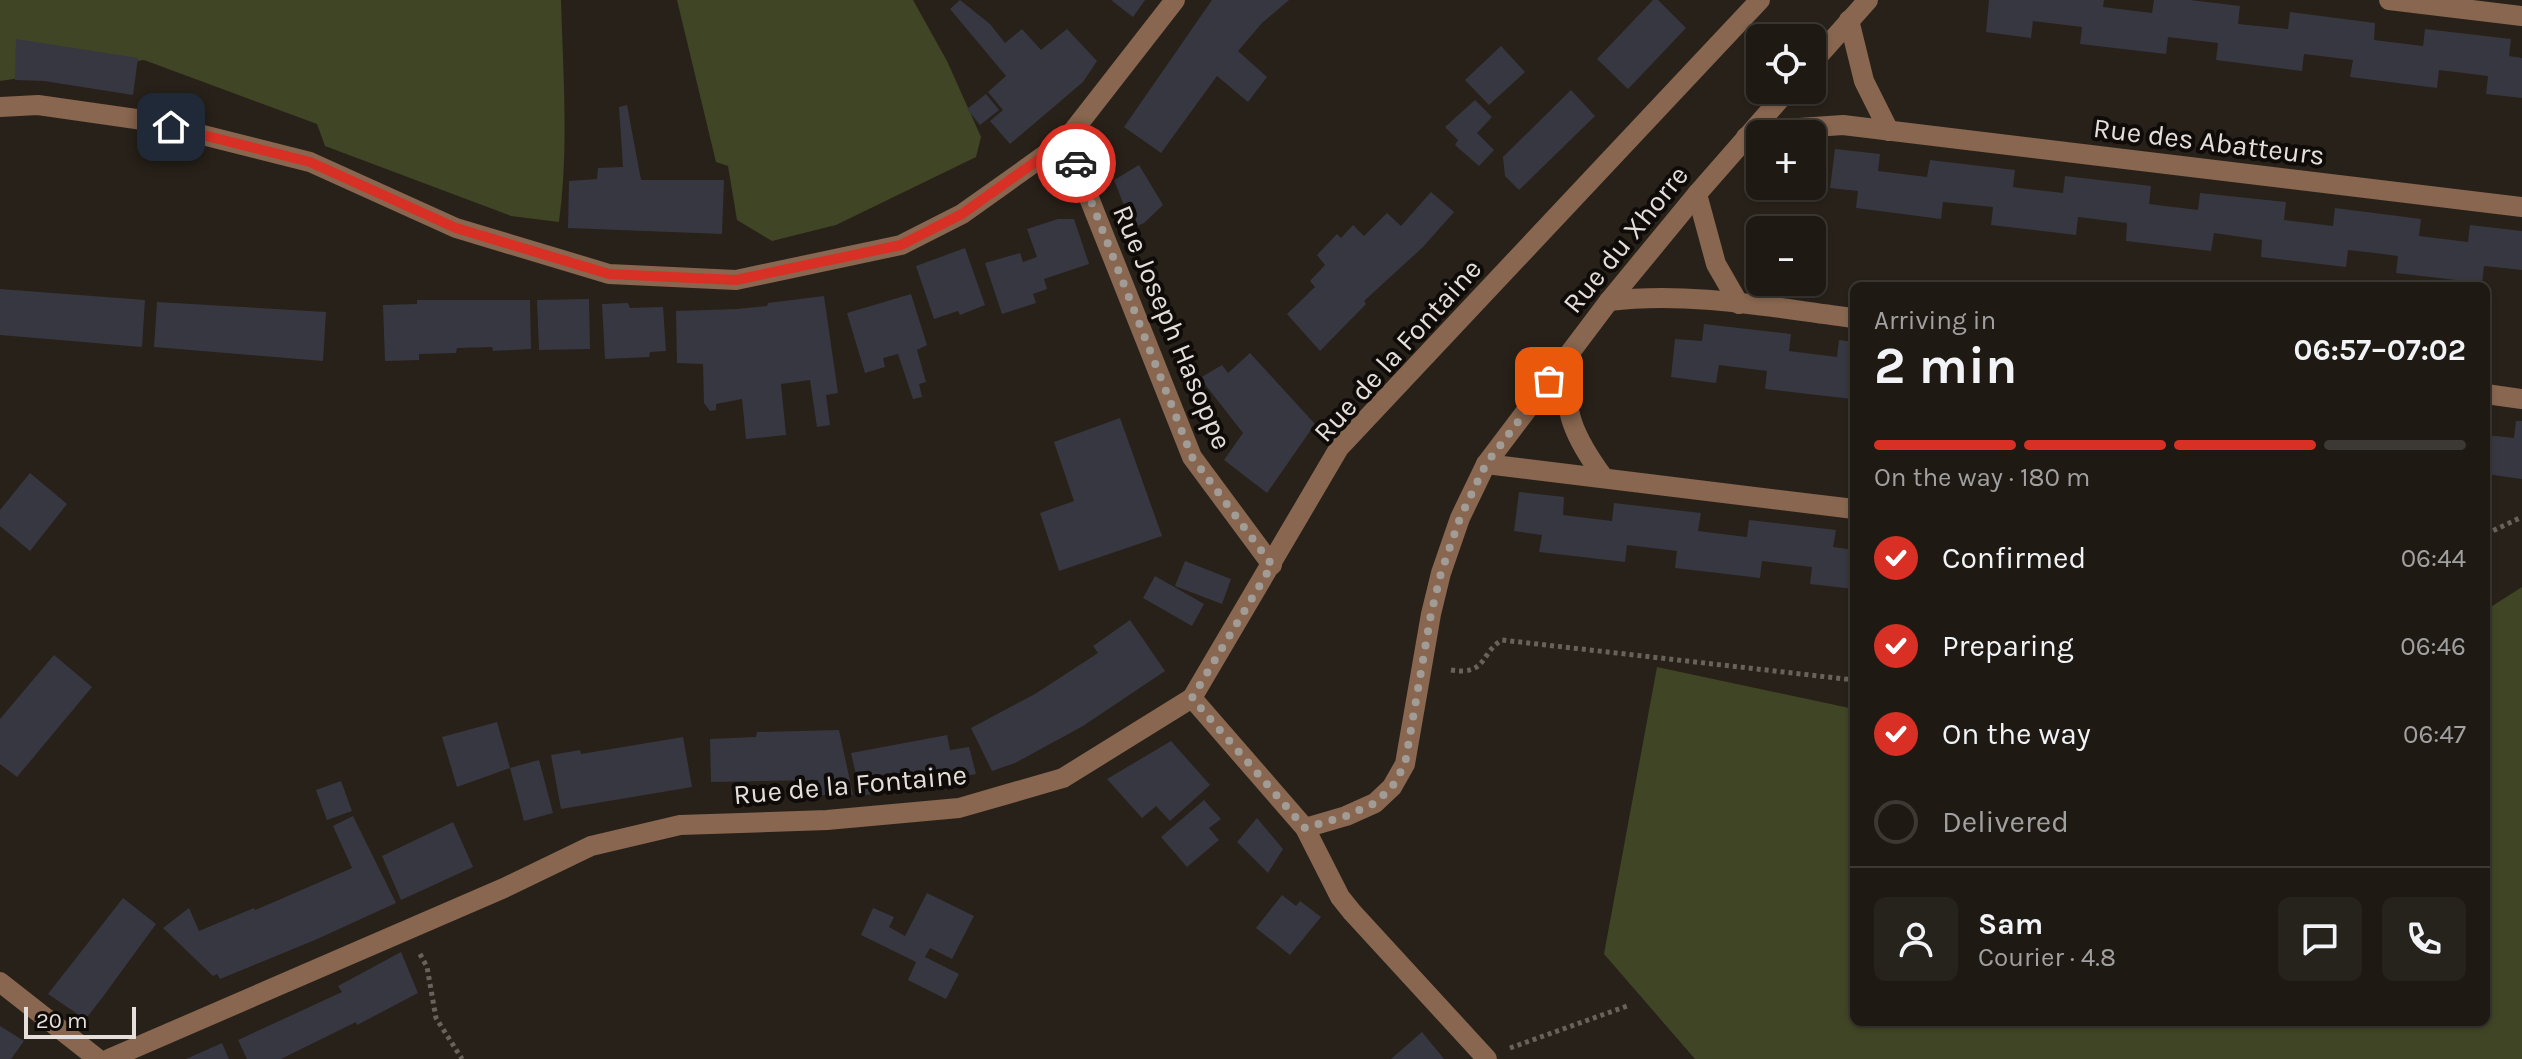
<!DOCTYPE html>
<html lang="en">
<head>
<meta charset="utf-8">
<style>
  body { margin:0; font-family:Karla,sans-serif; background:#26221c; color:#f1f3f6; height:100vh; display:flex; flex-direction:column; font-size:30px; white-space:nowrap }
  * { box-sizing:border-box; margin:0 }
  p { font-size:26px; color:#a1a0a0 }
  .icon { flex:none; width:44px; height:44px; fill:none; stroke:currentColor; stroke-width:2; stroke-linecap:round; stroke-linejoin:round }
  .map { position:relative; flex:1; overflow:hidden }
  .drawer { position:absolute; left:1850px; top:282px; width:640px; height:744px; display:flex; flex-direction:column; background:#1e1913; border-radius:12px; box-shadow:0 2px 6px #0004,0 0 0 2px #3c3833 }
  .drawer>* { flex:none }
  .tools { position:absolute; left:1746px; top:24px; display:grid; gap:16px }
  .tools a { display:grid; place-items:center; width:80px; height:80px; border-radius:12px; background:#1e1913; box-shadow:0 2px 6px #0004,0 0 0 2px #3c3833; font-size:40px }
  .scale { position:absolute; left:24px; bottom:20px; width:112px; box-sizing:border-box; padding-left:8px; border:4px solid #e4dfda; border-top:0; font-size:22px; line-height:28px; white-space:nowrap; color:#e4dfda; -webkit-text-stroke:6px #0e0b08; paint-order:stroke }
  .pin { position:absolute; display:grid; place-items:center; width:68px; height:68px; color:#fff; margin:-34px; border-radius:16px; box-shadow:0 4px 12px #0006 }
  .courier { position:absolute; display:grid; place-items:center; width:80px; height:80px; margin:-40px; border:6px solid #d93025; border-radius:50%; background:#fff; color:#222; box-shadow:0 2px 10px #0007 }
  .summary em { font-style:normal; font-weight:700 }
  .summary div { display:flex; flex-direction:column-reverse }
  .summary { display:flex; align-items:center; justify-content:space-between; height:136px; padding:0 24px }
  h1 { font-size:52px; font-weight:700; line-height:60px }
  .bar { display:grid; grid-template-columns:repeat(4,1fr); gap:12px 8px; align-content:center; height:96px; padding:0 24px }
  .bar i { height:10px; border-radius:6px; background:#3c3833 }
  .bar .on { background:#d93025 }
  .bar p { grid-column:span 4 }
  .line { display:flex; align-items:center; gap:20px; padding:0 24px; border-top:2px solid #3c3833 }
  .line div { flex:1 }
  .round { display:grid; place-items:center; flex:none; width:84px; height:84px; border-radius:12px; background:#26221c }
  ol { padding:0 24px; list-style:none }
  li { display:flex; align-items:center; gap:24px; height:88px }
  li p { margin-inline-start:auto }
  li .icon { padding:8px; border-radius:50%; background:#d93025; color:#fff; stroke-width:4 }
  li:last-child { color:#a1a0a0 }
  li i { width:44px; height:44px; border:4px solid #3c3833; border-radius:50% }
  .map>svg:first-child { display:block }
  .green { fill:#404525 }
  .building { fill:#373741 }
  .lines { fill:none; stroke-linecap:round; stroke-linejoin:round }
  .path { stroke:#69625c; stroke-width:5; stroke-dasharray:4 4; stroke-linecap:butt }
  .minor { stroke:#88664f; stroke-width:20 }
  .done { stroke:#a29c96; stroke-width:8; stroke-dasharray:0 14.4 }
  .route { stroke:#d93025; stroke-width:10 }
  .labels { text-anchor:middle; stroke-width:8; stroke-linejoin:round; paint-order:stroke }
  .street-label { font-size:28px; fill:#e4dfda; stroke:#0e0b08 }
</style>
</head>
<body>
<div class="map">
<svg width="2522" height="1059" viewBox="0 0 2522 1059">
  <rect width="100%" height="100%" fill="#282119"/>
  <!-- green -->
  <g class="green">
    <path d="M0,0H561C563,74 569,148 559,222L511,216L325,146L317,124L144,60L0,81Z"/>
    <polygon points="677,0 913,0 947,61 981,137 976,157 836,225 772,241 737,220 728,166 716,162"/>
    <polygon points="2522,587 2522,1059 1695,1059 1604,954 1657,667 1854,709 1854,1022 2486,1022 2486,610"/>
  </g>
  <!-- building -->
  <g class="building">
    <polygon points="960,0 990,24 1005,43 1022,29 1041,50 1067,29 1097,61 1083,82 1010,144 990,121 1003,110 988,92 1006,76 950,9"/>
    <polygon points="1111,0 1145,0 1133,17"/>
    <polygon points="1212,0 1289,0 1262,23 1238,51 1267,77 1248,102 1217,76 1161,153 1124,127"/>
    <polygon points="1653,0 1658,0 1686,28 1628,89 1597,59"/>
    <polygon points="1989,0 2104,0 2103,7 2152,13 2154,0 2190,0 2240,6 2238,24 2288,29 2290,12 2375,23 2374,40 2423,46 2425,29 2511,39 2509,56 2522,58 2522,98 2486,94 2488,76 2464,73 2439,70 2437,88 2350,77 2353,60 2304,54 2302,71 2216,60 2218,43 2168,37 2166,54 2080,44 2082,27 2033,21 2031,38 1986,32"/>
    <polygon points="16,39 138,58 133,95 44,81 15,80"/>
    <polygon points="1501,46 1525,72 1489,105 1465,80"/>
    <polygon points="1571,90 1595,116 1519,190 1505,176 1503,157"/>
    <polygon points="986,94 999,110 980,125 967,109"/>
    <polygon points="1475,100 1492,117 1477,133 1494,150 1479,166 1455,145 1458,140 1445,127"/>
    <polygon points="627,105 641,180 724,180 722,234 568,228 569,181 597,179 598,168 623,167 619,107"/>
    <polygon points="1835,149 1880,154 1878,171 1927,177 1930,160 2015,170 2013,187 2037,190 2063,193 2065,176 2151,186 2149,204 2198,210 2200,193 2286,202 2284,220 2333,226 2335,208 2421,219 2419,236 2468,242 2470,225 2522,231 2522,270 2484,266 2482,283 2396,273 2398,256 2375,253 2348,250 2346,267 2261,257 2262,240 2214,233 2211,251 2126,241 2127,223 2078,217 2076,235 1991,225 1993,207 1943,202 1941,219 1856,208 1858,191 1830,188"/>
    <polygon points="1139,165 1163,205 1144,223 1133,228 1114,180"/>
    <polygon points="1431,192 1454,212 1423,247 1364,301 1366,304 1320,351 1287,314 1315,287 1310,281 1325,265 1317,255 1337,234 1341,238 1353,225 1364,236 1387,213 1401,226"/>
    <polygon points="1058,219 1074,219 1089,264 1044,279 1047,289 1033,294 1036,303 1002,314 985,263 1020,253 1023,262 1037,257 1027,229"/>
    <polygon points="965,248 985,305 960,315 958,311 934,319 916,266"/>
    <polygon points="0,289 145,300 142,347 0,335"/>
    <polygon points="911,294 927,345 917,350 926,382 919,384 922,397 913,399 898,354 883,358 885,367 865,373 847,313"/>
    <polygon points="824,296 838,393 826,395 830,425 817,427 810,380 781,384 786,435 746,439 742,399 716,404 716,410 710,411 704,403 703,364 677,363 676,311 737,309 767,306 768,303"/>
    <polygon points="589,299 590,349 539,350 537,300"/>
    <polygon points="417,300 530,300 531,349 493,351 492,347 457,348 456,353 419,354 419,360 385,361 383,305 417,304"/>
    <polygon points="157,302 326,312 323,361 154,347"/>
    <polygon points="628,303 630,308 663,307 666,351 650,352 649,357 605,359 602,304"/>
    <polygon points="1704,324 1791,334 1789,351 1837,357 1839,340 1854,342 1852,399 1765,389 1767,371 1719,365 1716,383 1671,377 1675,339 1702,341"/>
    <polygon points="1250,353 1315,424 1267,493 1224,460 1243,433 1200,378 1222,365 1228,373"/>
    <polygon points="1120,418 1162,536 1059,571 1040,513 1074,501 1054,442"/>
    <polygon points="2516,421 2522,421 2522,479 2486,474 2486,435 2514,438"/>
    <polygon points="30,473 67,504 30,551 0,526 0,510"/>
    <polygon points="1519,492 1564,497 1563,515 1587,518 1612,521 1614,503 1701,513 1698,531 1722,534 1747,537 1749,520 1836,530 1833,547 1854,550 1854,589 1810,584 1812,567 1762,561 1760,578 1718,573 1675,568 1677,551 1627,545 1625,562 1539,552 1542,535 1514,531"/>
    <polygon points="1185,561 1231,579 1222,604 1175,586"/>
    <polygon points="1155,576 1204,604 1192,626 1143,598"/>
    <polygon points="1130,620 1165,671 1083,726 1015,763 992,771 971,728 1035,694 1098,653 1093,646"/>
    <polygon points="54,655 92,687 17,777 0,764 0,719"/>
    <polygon points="497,722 510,768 457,787 442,737"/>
    <polygon points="839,730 853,795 819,795 818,780 711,782 710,739 756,737 757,732"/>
    <polygon points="947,735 950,750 969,747 976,774 861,796 851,753"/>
    <polygon points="683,737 692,787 561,809 551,755 580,750 581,754"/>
    <polygon points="1171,741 1210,785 1170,821 1156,806 1142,818 1107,779"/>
    <polygon points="539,760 553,813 524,821 510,768"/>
    <polygon points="341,781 352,811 327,820 316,790"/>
    <polygon points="1204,800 1221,819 1209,828 1219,840 1187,867 1161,837"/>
    <polygon points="353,816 396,903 315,940 220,979 217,974 213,976 163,928 189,908 199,931 254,908 255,910 274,902 352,868 333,826"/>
    <polygon points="1257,818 1283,849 1268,873 1237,842"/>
    <polygon points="453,822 473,867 401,900 382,856"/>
    <polygon points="927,893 974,916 952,959 930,948 925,957 959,974 946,999 908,980 916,962 861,935 873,908 894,917 889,927 905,936"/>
    <polygon points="1282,895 1296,906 1300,901 1321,917 1290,955 1256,928"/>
    <polygon points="123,898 156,924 102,998 88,1016 82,1017 48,994"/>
    <polygon points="401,952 418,993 357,1025 356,1022 281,1059 247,1059 238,1040 342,992 338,986"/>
    <polygon points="0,1026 24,1041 11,1059 0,1059"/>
    <polygon points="1422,1032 1444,1059 1391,1059"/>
    <polygon points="222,1043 229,1059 186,1059"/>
  </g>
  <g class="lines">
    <!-- path -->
    <g class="path">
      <polyline points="2486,534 2522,517"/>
      <path d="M1451,670C1487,676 1480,653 1502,640L1854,680"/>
      <polyline points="420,954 427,967 436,1018 462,1059"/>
      <polyline points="1510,1048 1630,1005"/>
    </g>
    <!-- minor -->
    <g class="minor">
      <polyline points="2389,0 2522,16"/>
      <polyline points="1849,20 1864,81 1889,131"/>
      <polyline points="1812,63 1868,0"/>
      <polyline points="0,107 38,105 143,120 310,162 456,228 609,274 736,280 901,245 962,214 1066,140 1175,0"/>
      <polyline points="1746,137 1784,129 1843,125 2522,207"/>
      <polyline points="1066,140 1192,457 1272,565"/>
      <polyline points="1697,194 1716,264 1739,304"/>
      <path d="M1609,301C1691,291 1773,308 1854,318"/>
      <path d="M1565,360C1564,413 1573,436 1604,478"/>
      <polyline points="2486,394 2522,399"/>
      <polyline points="1486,464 1854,509"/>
      <polyline points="1192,698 1305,828 1340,897 1352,912 1487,1059"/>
      <polyline points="1305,828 1346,816 1375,803 1392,787 1405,764 1431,614 1441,573 1460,518 1486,464 1609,301 1697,194 1788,90"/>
      <polyline points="0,982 98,1059"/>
      <polyline points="109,1059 504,888 591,846 680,825 827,820 959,808 1063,778 1192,698 1339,448 1760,0"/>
    </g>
  </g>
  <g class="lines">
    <!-- done -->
    <polyline class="done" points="1076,163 1192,457 1272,565 1192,698 1305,828 1346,816 1375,803 1392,787 1405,764 1431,614 1441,573 1460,518 1486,464 1549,381"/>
    <!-- route -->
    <polyline class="route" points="171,127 310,162 456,228 609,274 736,280 901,245 962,214 1066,140 1076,163"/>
  </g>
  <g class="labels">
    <!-- street labels -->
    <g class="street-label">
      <text transform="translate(2209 141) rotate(7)" y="10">Rue des Abatteurs</text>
      <text transform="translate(1625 239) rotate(-51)" y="10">Rue du Xhorre</text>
      <text transform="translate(1173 327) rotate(67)" y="10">Rue Joseph Hasoppe</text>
      <text transform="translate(1397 350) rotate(-48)" y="10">Rue de la Fontaine</text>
      <text transform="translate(850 784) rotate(-5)" y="10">Rue de la Fontaine</text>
    </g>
  </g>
</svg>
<div class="tools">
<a><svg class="icon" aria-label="locate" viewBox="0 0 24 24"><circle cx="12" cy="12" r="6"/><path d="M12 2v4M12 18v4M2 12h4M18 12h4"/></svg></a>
<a>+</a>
<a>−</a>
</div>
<div class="scale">20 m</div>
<div class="pin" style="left:1549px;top:381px;background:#ea580c"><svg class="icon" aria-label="bag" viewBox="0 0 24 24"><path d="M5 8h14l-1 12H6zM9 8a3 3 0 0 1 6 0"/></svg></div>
<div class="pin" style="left:171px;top:127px;background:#1f2937"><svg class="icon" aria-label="home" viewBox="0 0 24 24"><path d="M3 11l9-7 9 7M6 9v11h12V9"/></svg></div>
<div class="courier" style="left:1076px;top:163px"><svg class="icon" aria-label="car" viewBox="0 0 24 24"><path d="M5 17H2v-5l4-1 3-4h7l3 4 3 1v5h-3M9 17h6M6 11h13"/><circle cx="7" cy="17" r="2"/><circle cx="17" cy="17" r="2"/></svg></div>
<section class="drawer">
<div class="summary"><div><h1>2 min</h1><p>Arriving in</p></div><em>06:57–07:02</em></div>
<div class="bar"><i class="on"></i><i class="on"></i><i class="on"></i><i></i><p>On the way · 180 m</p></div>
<ol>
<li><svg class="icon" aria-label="check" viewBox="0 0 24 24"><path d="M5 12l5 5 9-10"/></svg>Confirmed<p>06:44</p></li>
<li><svg class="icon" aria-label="check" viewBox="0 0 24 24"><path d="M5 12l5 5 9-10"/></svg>Preparing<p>06:46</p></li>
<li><svg class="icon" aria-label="check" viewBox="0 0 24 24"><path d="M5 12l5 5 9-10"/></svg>On the way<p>06:47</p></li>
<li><i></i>Delivered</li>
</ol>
<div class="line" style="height:144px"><a class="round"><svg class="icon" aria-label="person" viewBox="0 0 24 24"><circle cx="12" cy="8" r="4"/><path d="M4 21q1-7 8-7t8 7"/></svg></a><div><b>Sam</b><p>Courier · 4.8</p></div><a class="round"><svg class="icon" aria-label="chat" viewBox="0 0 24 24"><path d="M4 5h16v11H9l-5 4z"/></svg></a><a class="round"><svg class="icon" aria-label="phone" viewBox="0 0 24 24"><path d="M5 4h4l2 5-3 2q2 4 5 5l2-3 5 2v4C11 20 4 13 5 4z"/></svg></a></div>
</section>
</div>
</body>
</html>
